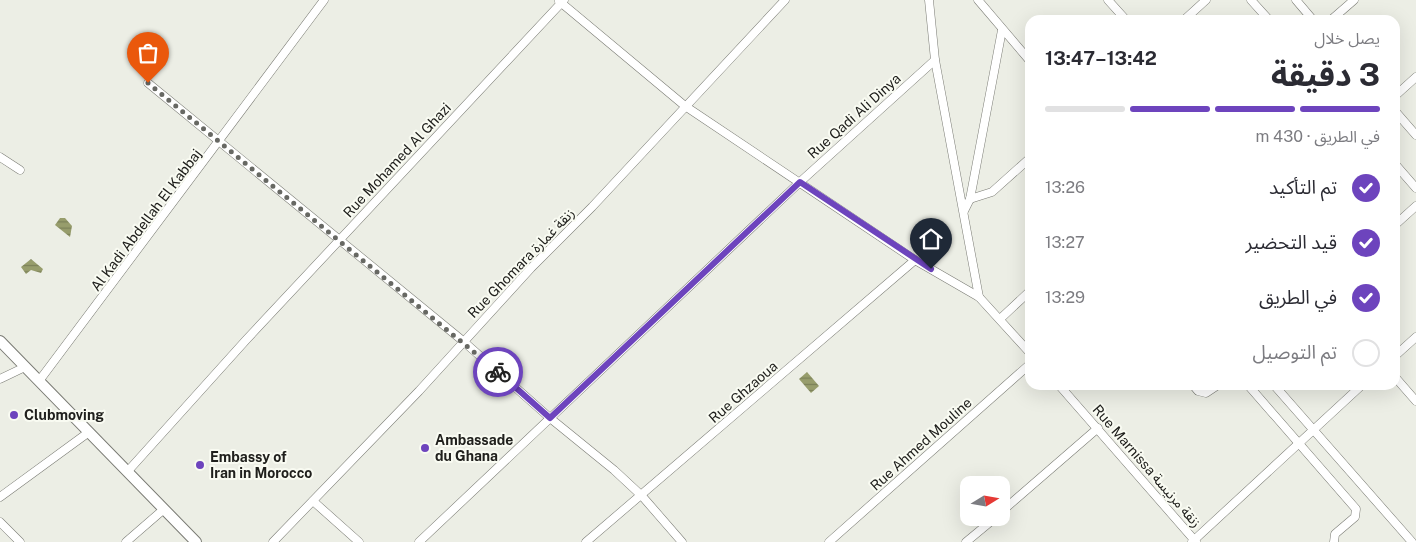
<!DOCTYPE html>
<html lang="ar">
<head>
<meta charset="utf-8">
<style>
  body { margin:0; font-family:"Public Sans","Noto Sans Arabic",sans-serif; background:#f2f2f3; color:#2b2b33; direction:rtl; height:100vh; display:flex; flex-direction:column; font-size:19px; white-space:nowrap }
  * { box-sizing:border-box; margin:0 }
  p { font-size:16px; color:#7c7c81 }
  .icon { flex:none; width:28px; height:28px; fill:none; stroke:currentColor; stroke-width:2; stroke-linecap:round; stroke-linejoin:round }
  .map { position:relative; flex:1; overflow:hidden; direction:ltr }
  .drawer { position:absolute; left:1025px; top:15px; width:375px; height:375px; display:flex; flex-direction:column; background:#fff; border-radius:15px; box-shadow:0 5px 20px #0002; direction:rtl }
  .drawer>* { flex:none }
  .needle { width:32px; rotate:79deg }
  .fabs { position:absolute; left:960px; top:476px; display:grid; gap:10px }
  .fabs a { display:grid; place-items:center; width:50px; height:50px; border-radius:10px; background:#fff; box-shadow:0 5px 20px #0002; font-size:25px }
  .pin { position:absolute; display:grid; place-items:center; width:42px; height:42px; color:#fff; margin:-51px -21px; border-radius:50% 50% 50% 0; rotate:-45deg; box-shadow:0 0 5px #0007 }
  .pin .icon { rotate:45deg }
  .courier { position:absolute; display:grid; place-items:center; width:50px; height:50px; margin:-25px; border:4px solid #6d44bd; border-radius:50%; background:#fff; color:#222; box-shadow:0 1px 6px #0007 }
  .overview em { font-style:normal; font-weight:700 }
  .overview div { display:flex; flex-direction:column-reverse }
  .overview { display:flex; align-items:center; justify-content:space-between; height:85px; padding:0 20px }
  h1 { font-size:32px; font-weight:700; line-height:38px }
  .bar { display:grid; grid-template-columns:repeat(4,1fr); gap:8px 5px; align-content:center; height:60px; padding:0 20px }
  .bar i { height:6px; border-radius:4px; background:#e1e1e2 }
  .bar .on { background:#6d44bd }
  .bar p { grid-column:span 4 }
  ol { padding:0 20px; list-style:none }
  li { display:flex; align-items:center; gap:15px; height:55px }
  li p { margin-inline-start:auto }
  li .icon { padding:5px; border-radius:50%; background:#6d44bd; color:#fff; stroke-width:4 }
  li:last-child { color:#7c7c81 }
  li i { width:28px; height:28px; border:2px solid #e1e1e2; border-radius:50% }
  .map>svg:first-child { display:block }
  .water { fill:url(#water-rules) }
  .lines { fill:none; stroke-linecap:round; stroke-linejoin:round }
  .minor-casing { stroke:#797a73; stroke-width:9 }
  .secondary-casing { stroke:#797a73; stroke-width:12 }
  .minor { stroke:#fff; stroke-width:8 }
  .secondary { stroke:#fff; stroke-width:10 }
  .done { stroke:#676863; stroke-width:5; stroke-dasharray:0 9 }
  .route { stroke:#6d44bd; stroke-width:6 }
  .poi-dot { fill:#6d44bd; stroke:#f9fbf2; stroke-width:2 }
  .labels { text-anchor:middle; stroke-width:4; stroke-linejoin:round; paint-order:stroke }
  .street-label { font-size:14px; fill:#20201d; stroke:#f9fbf2 }
  .poi-label { font-size:14px; font-weight:bold; fill:#20201d; stroke:#f9fbf2; text-anchor:start }
</style>
</head>
<body>
<div class="map">
<svg width="1416" height="542" viewBox="0 0 1416 542">
  <defs>
    <pattern id="water-rules" width="6" height="5" patternUnits="userSpaceOnUse" patternTransform="scale(1.25)"><rect width="6" height="5" fill="#979d6c"/><path d="M0 2.5h6" fill="none" stroke="#7b8058"/></pattern>
  </defs>
  <rect width="100%" height="100%" fill="#eceee5"/>
  <!-- water -->
  <g class="water">
    <polygon points="60,218 65,218 72,226 70,237 55,225"/>
    <polygon points="31,259 43,269 41,273 31,270 26,274 21,267"/>
    <polygon points="807,372 819,386 811,393 799,379"/>
  </g>
  <g class="lines">
    <defs>
      <g id="minor">
        <polyline points="929,0 935,60 979,297"/>
        <polyline points="978,0 1030,61"/>
        <polyline points="1108,0 1126,20"/>
        <polyline points="1251,0 1269,20"/>
        <polyline points="1296,0 1313,20"/>
        <polyline points="559,1 685,106 915,260 979,297 1030,353"/>
        <polyline points="1184,20 1206,0"/>
        <polyline points="1331,20 1354,0"/>
        <polyline points="148,83 463,341 550,418 614,470 642,496 682,542"/>
        <polyline points="1395,96 1416,77"/>
        <polyline points="1395,111 1416,135"/>
        <polyline points="0,157 20,170"/>
        <polyline points="1395,164 1416,188"/>
        <polyline points="970,199 992,192 1030,158"/>
        <polyline points="964,211 970,199 1002,30"/>
        <polyline points="1395,225 1416,206"/>
        <polyline points="1000,319 1030,291"/>
        <polyline points="1395,356 1416,337"/>
        <polyline points="1395,377 1416,401"/>
        <polyline points="0,379 25,367"/>
        <polyline points="39,381 324,0"/>
        <polyline points="1059,385 1196,542"/>
        <polyline points="1193,385 1198,391 1206,393 1218,385"/>
        <polyline points="1248,385 1356,509 1355,517 1335,534 1334,542"/>
        <polyline points="1274,385 1412,542"/>
        <polyline points="128,471 246,340 564,0"/>
        <polyline points="0,497 89,432"/>
        <polyline points="313,501 359,542"/>
        <polyline points="1001,512 1098,428"/>
        <polyline points="0,522 20,542"/>
        <polyline points="126,542 164,509"/>
        <polyline points="273,542 419,391 531,268 592,207 785,0"/>
        <polyline points="419,542 800,182 935,60"/>
        <polyline points="586,542 915,260"/>
        <polyline points="829,542 1030,364"/>
        <polyline points="966,542 995,518"/>
        <polyline points="1192,542 1362,385"/>
      </g>
      <polyline id="secondary" points="0,341 196,542"/>
    </defs>
    <!-- minor casing -->
    <use href="#minor" class="minor-casing"/>
    <!-- secondary casing -->
    <use href="#secondary" class="secondary-casing"/>
    <!-- minor -->
    <use href="#minor" class="minor"/>
    <!-- secondary -->
    <use href="#secondary" class="secondary"/>
  </g>
  <g class="lines">
    <!-- done -->
    <polyline class="done" points="148,83 498,372"/>
    <!-- route -->
    <polyline class="route" points="498,372 550,418 800,182 931,269"/>
  </g>
  <!-- markers -->
  <g class="poi-dot">
    <circle cx="14" cy="415" r="5"/>
    <circle cx="425" cy="448" r="5"/>
    <circle cx="200" cy="465" r="5"/>
  </g>
  <g class="labels">
    <!-- street labels -->
    <g class="street-label">
      <text transform="translate(854 116) rotate(-42)" y="5">Rue Qadi Ali Dinya</text>
      <text transform="translate(397 160) rotate(-47)" y="5">Rue Mohamed Al Ghazi</text>
      <text transform="translate(146 220) rotate(-53)" y="5">Al Kadi Abdellah El Kabbaj</text>
      <text transform="translate(521 263) rotate(-46)" y="5">Rue Ghomara زنقة غمارة</text>
      <text transform="translate(743 392) rotate(-41)" y="5">Rue Ghzaoua</text>
      <text transform="translate(921 444) rotate(-42)" y="5">Rue Ahmed Mouline</text>
      <text transform="translate(1147 466) rotate(49)" y="5">Rue Marnissa زنقة مرنيسة</text>
    </g>
    <!-- poi labels -->
    <g class="poi-label">
      <text x="24" y="420">Clubmoving</text>
      <text x="435" y="445">Ambassade<tspan x="435" dy="16">du Ghana</tspan></text>
      <text x="210" y="462">Embassy of<tspan x="210" dy="16">Iran in Morocco</tspan></text>
    </g>
  </g>
</svg>
<div class="fabs">
<a><svg class="needle" viewBox="-14 -14 28 28"><path d="M0-13l5 13h-10z" fill="#e53935"/><path d="M0 13l5-13h-10z" fill="#7c7c81"/></svg></a>
</div>
<div class="pin" style="left:148px;top:83px;background:#ea580c"><svg class="icon" aria-label="bag" viewBox="0 0 24 24"><path d="M5 8h14l-1 12H6zM9 8a3 3 0 0 1 6 0"/></svg></div>
<div class="pin" style="left:931px;top:269px;background:#1f2937"><svg class="icon" aria-label="home" viewBox="0 0 24 24"><path d="M3 11l9-7 9 7M6 9v11h12V9"/></svg></div>
<div class="courier" style="left:498px;top:372px"><svg class="icon" aria-label="bike" viewBox="0 0 24 24"><circle cx="6" cy="16" r="4"/><circle cx="18" cy="16" r="4"/><path d="M6 16l4-8h5l3 8M10 8l3 8H6M13 5h3"/></svg></div>
<section class="drawer">
<div class="overview"><div><h1>3 دقيقة</h1><p>يصل خلال</p></div><em>13:42–13:47</em></div>
<div class="bar"><i class="on"></i><i class="on"></i><i class="on"></i><i></i><p>في الطريق · 430 m</p></div>
<ol>
<li><svg class="icon" aria-label="check" viewBox="0 0 24 24"><path d="M5 12l5 5 9-10"/></svg>تم التأكيد<p>13:26</p></li>
<li><svg class="icon" aria-label="check" viewBox="0 0 24 24"><path d="M5 12l5 5 9-10"/></svg>قيد التحضير<p>13:27</p></li>
<li><svg class="icon" aria-label="check" viewBox="0 0 24 24"><path d="M5 12l5 5 9-10"/></svg>في الطريق<p>13:29</p></li>
<li><i></i>تم التوصيل</li>
</ol>
</section>
</div>
</body>
</html>
